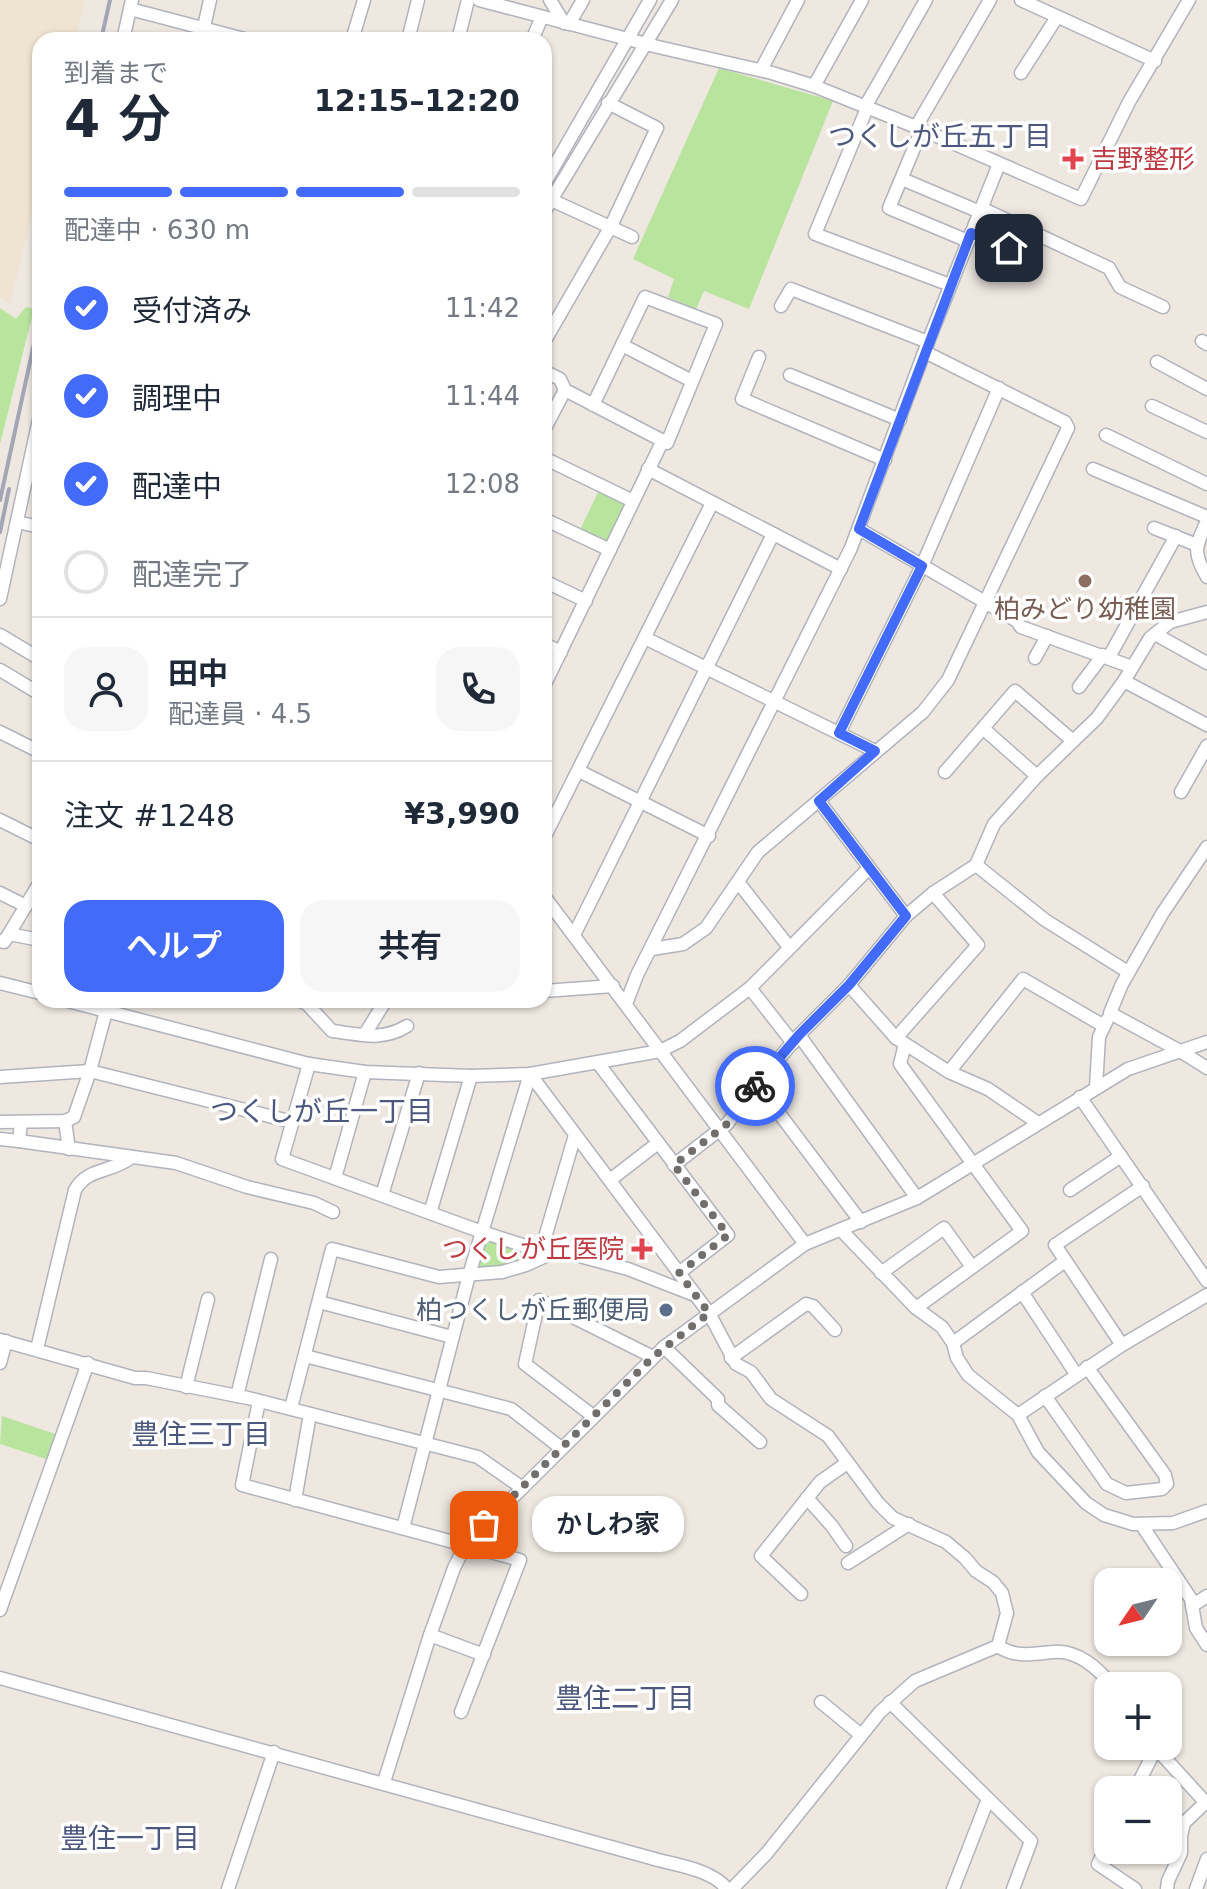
<!DOCTYPE html>
<html lang="ja">
<head>
<meta charset="utf-8">
<style>
  body { margin:0; font-family:"DejaVu Sans","Noto Sans JP",sans-serif; background:#f6f6f7; color:#1f2937; height:100vh; display:flex; flex-direction:column; font-size:30px; white-space:nowrap }
  * { box-sizing:border-box; margin:0 }
  p { font-size:26px; color:#747a83 }
  .icon { flex:none; width:44px; height:44px; fill:none; stroke:currentColor; stroke-width:2; stroke-linecap:round; stroke-linejoin:round }
  .map { position:relative; flex:1; overflow:hidden }
  .side { position:absolute; left:32px; top:32px; width:520px; height:976px; display:flex; flex-direction:column; background:#fff; border-radius:24px; box-shadow:0 2px 6px #0004 }
  .side>* { flex:none }
  .needle { width:52px; rotate:235deg }
  .controls { position:absolute; left:1094px; top:1568px; display:grid; gap:16px }
  .controls a { display:grid; place-items:center; width:88px; height:88px; border-radius:16px; background:#fff; box-shadow:0 2px 6px #0004; font-size:40px }
  .pin { position:absolute; display:grid; place-items:center; width:68px; height:68px; color:#fff; margin:-34px; border-radius:16px; box-shadow:0 4px 12px #0006 }
  .courier { position:absolute; display:grid; place-items:center; width:80px; height:80px; margin:-40px; border:6px solid #436bf9; border-radius:50%; background:#fff; color:#222; box-shadow:0 2px 10px #0007 }
  .bubble { position:absolute; height:56px; border-radius:24px; background:#fff; box-shadow:0 2px 6px #0004; font-size:26px; font-weight:600; line-height:56px; text-align:center }
  .headline em { font-style:normal; font-weight:600 }
  .headline div { display:flex; flex-direction:column-reverse }
  .headline { display:flex; align-items:center; justify-content:space-between; height:136px; padding:0 32px }
  h1 { font-size:52px; font-weight:600; line-height:60px }
  .bar { display:grid; grid-template-columns:repeat(4,1fr); gap:12px 8px; align-content:center; height:96px; padding:0 32px }
  .bar i { height:10px; border-radius:6px; background:#e0e1e3 }
  .bar .on { background:#436bf9 }
  .bar p { grid-column:span 4 }
  .line { display:flex; align-items:center; gap:20px; padding:0 32px; border-top:2px solid #e0e1e3 }
  .line div { flex:1 }
  .round { display:grid; place-items:center; flex:none; width:84px; height:84px; border-radius:24px; background:#f6f6f7 }
  ol { padding:0 32px; list-style:none }
  li { display:flex; align-items:center; gap:24px; height:88px }
  li p { margin-inline-start:auto }
  li .icon { padding:8px; border-radius:50%; background:#436bf9; color:#fff; stroke-width:4 }
  li:last-child { color:#747a83 }
  li i { width:44px; height:44px; border:4px solid #e0e1e3; border-radius:50% }
  .action { display:flex; gap:16px; margin-top:auto; padding:16px 32px }
  .action a { flex:1; height:92px; border-radius:24px; background:#436bf9; color:#fff; font-size:32px; font-weight:600; line-height:92px; text-align:center }
  .action a+a { background:#f6f6f7; color:#1f2937 }
  .map>svg:first-child { display:block }
  .education { fill:#efe4d1 }
  .green { fill:#b8e49e }
  .lines { fill:none; stroke-linecap:round; stroke-linejoin:round }
  .minor-casing { stroke:#b1b3bd; stroke-width:15 }
  .minor { stroke:#fff; stroke-width:12 }
  .rail { stroke:#a3a6b7; stroke-width:4 }
  .done { stroke:#716e6c; stroke-width:8; stroke-dasharray:0 14.4 }
  .route { stroke:#436bf9; stroke-width:10 }
  .health-dot { fill:#e0444e; stroke:#fff; stroke-width:3 }
  .education-dot { fill:#8d6e63; stroke:#fff; stroke-width:3 }
  .service-dot { fill:#5c6f8a; stroke:#fff; stroke-width:3 }
  .labels { text-anchor:middle; stroke-width:7; stroke-linejoin:round; paint-order:stroke }
  .health-label { font-size:26px; fill:#be3a42; stroke:#fff; text-anchor:start }
  .education-label { font-size:26px; fill:#785e54; stroke:#fff }
  .service-label { font-size:26px; fill:#4e5e75; stroke:#fff; text-anchor:end }
  .neighbourhood-label { font-size:28px; fill:#4d587f; stroke:#fff }
</style>
</head>
<body>
<div class="map">
<svg width="1207" height="1889" viewBox="0 0 1207 1889">
  <rect width="100%" height="100%" fill="#eee8e1"/>
  <!-- education -->
  <polygon class="education" points="0,0 85,0 75,40 40,40 40,182 10,304 0,297"/>
  <!-- green -->
  <g class="green">
    <polygon points="719,68 833,101 749,309 704,291 696,309 668,297 674,279 633,259"/>
    <polygon points="26,307 34,309 0,444 0,308 16,319"/>
    <polygon points="599,490 623,500 625,506 608,540 603,542 580,530"/>
    <polygon points="489,1240 525,1253 525,1259 500,1267 481,1268 478,1264 484,1243"/>
    <polygon points="2,1416 58,1435 49,1460 0,1444"/>
  </g>
  <g class="lines">
    <defs>
      <g id="minor">
        <polyline points="479,0 658,47 772,73 814,86 916,127 1081,199 1129,102 1189,0"/>
        <polyline points="550,0 564,23"/>
        <polyline points="1021,0 1155,61"/>
        <polyline points="130,9 248,40"/>
        <polyline points="569,24 583,0"/>
        <polyline points="123,40 132,0"/>
        <polyline points="201,40 210,0"/>
        <polyline points="352,40 364,0"/>
        <polyline points="408,40 418,0"/>
        <polyline points="458,40 468,0"/>
        <polyline points="532,40 542,17"/>
        <polyline points="761,70 798,0"/>
        <polyline points="1021,73 1057,17"/>
        <polyline points="814,86 862,0"/>
        <polyline points="865,107 926,0"/>
        <polyline points="867,108 815,234 950,285"/>
        <polyline points="916,127 990,0"/>
        <polyline points="922,129 889,208 968,241"/>
        <polyline points="902,179 980,212"/>
        <polyline points="544,184 650,0"/>
        <polyline points="547,198 632,237"/>
        <polyline points="981,208 1109,268 1120,287 1163,307"/>
        <polyline points="544,212 672,0"/>
        <polyline points="971,233 1009,248"/>
        <polyline points="781,306 791,289 928,342"/>
        <polyline points="1202,341 1207,344"/>
        <polyline points="544,342 611,226 657,128 608,103"/>
        <polyline points="622,345 692,381"/>
        <polyline points="759,357 742,399 885,460"/>
        <polyline points="1157,362 1207,389"/>
        <polyline points="544,371 560,379 565,390 667,443 716,324 645,297 593,405"/>
        <polyline points="790,375 900,420"/>
        <polyline points="1152,406 1207,432"/>
        <polyline points="544,430 565,390"/>
        <polyline points="1106,435 1207,484"/>
        <polyline points="544,458 633,501"/>
        <polyline points="648,469 841,569"/>
        <polyline points="1093,469 1207,517"/>
        <polyline points="544,519 610,550"/>
        <path d="M1207,521C1196,546 1192,552 1207,577"/>
        <polyline points="17,522 40,527"/>
        <polyline points="1154,528 1197,545"/>
        <polyline points="859,529 985,602 1017,621 1021,627 1132,667"/>
        <polyline points="544,581 586,601"/>
        <polyline points="0,599 40,415"/>
        <polyline points="1155,634 1207,663"/>
        <polyline points="0,635 40,659"/>
        <polyline points="645,638 875,751"/>
        <polyline points="544,644 561,652"/>
        <polyline points="1109,657 1176,536"/>
        <polyline points="1035,658 1047,636"/>
        <polyline points="0,670 40,694"/>
        <polyline points="1124,681 1207,725"/>
        <polyline points="544,686 663,440"/>
        <polyline points="1079,687 1103,655"/>
        <polyline points="985,730 1037,776"/>
        <polyline points="0,732 40,752"/>
        <polyline points="839,733 922,566 999,388"/>
        <polyline points="579,771 709,836"/>
        <polyline points="945,772 1015,691 1073,741"/>
        <polyline points="1181,792 1207,746"/>
        <polyline points="0,820 40,840"/>
        <polyline points="544,838 712,503"/>
        <polyline points="1207,847 1162,914 1122,984 1110,1013 1180,1051 1207,1068"/>
        <polyline points="976,865 1045,920 1128,972"/>
        <polyline points="738,882 789,947"/>
        <polyline points="0,893 26,906"/>
        <polyline points="544,896 805,1244"/>
        <polyline points="906,916 933,893 976,865 994,824 1037,776 1097,718 1124,681 1150,638 1170,622 1207,612"/>
        <polyline points="9,934 40,882"/>
        <polyline points="574,935 773,534"/>
        <polyline points="0,941 4,942 9,934 40,940"/>
        <polyline points="652,949 683,944 706,928 758,852 923,712 948,680 1068,428 1065,422 925,352"/>
        <polyline points="0,983 40,993"/>
        <polyline points="849,985 896,1038 949,1072 988,1089 1038,1123"/>
        <polyline points="750,988 793,1043"/>
        <polyline points="544,991 613,986"/>
        <polyline points="64,1000 309,1064 365,1072 471,1076 530,1074 660,1051 680,1041 750,988 869,868"/>
        <path d="M298,1000L307,1004L332,1031C360,1034 381,1042 407,1026"/>
        <polyline points="626,1004 637,975 851,548 928,342 999,164"/>
        <polyline points="365,1034 386,1000"/>
        <polyline points="799,1035 917,1198"/>
        <polyline points="896,1038 978,945 933,893"/>
        <polyline points="905,1044 900,1064 1022,1231 916,1308"/>
        <polyline points="598,1063 728,1235 679,1273"/>
        <polyline points="309,1064 282,1159 482,1232 544,1252 568,1253 628,1269 692,1294"/>
        <polyline points="949,1072 1023,979 1104,1026"/>
        <polyline points="530,1074 709,1313 736,1364 751,1372 771,1399 828,1436 878,1503 893,1518 946,1542 965,1558 976,1571 993,1582 1002,1593 1007,1613 998,1646 915,1681 880,1712 766,1854 732,1889"/>
        <polyline points="0,1077 90,1071 293,1122"/>
        <polyline points="757,1084 861,1222"/>
        <polyline points="1096,1087 1099,1037 1107,1020"/>
        <polyline points="1080,1097 1207,1281"/>
        <polyline points="65,1121 69,1149"/>
        <polyline points="0,1122 65,1121 74,1117 90,1071 109,1000"/>
        <polyline points="0,1139 19,1141 21,1122"/>
        <polyline points="19,1141 176,1163 247,1187 314,1203 333,1212"/>
        <polyline points="674,1165 727,1124 757,1084 799,1035 849,985 906,916 819,801"/>
        <polyline points="335,1178 365,1072"/>
        <polyline points="610,1180 658,1143"/>
        <polyline points="1070,1190 1121,1156"/>
        <polyline points="382,1195 419,1073"/>
        <polyline points="430,1213 471,1076"/>
        <polyline points="841,1230 916,1308 942,1327 953,1343 957,1358 968,1375 1018,1415 1038,1452 1086,1503 1104,1515 1133,1524 1173,1523 1207,1511"/>
        <polyline points="541,1251 575,1135"/>
        <polyline points="881,1273 944,1228 972,1267"/>
        <polyline points="1022,1292 1076,1374"/>
        <polyline points="319,1302 452,1337"/>
        <polyline points="0,1340 135,1378 146,1378 248,1398 478,1457 521,1487"/>
        <polyline points="953,1343 1065,1261"/>
        <polyline points="1122,1345 1055,1245 1143,1186"/>
        <polyline points="664,1347 718,1399 718,1405 760,1442"/>
        <path d="M37,1349L75,1190C88,1167 112,1173 132,1157"/>
        <polyline points="305,1356 511,1409 561,1448"/>
        <polyline points="731,1358 806,1304 813,1306 835,1330"/>
        <polyline points="0,1363 6,1341"/>
        <polyline points="186,1387 208,1299"/>
        <polyline points="237,1396 271,1259"/>
        <polyline points="1045,1396 1107,1484 1126,1493 1162,1489 1167,1484 1165,1475 1087,1367"/>
        <polyline points="259,1401 242,1485 520,1560 461,1712"/>
        <polyline points="291,1408 332,1249 439,1277 502,1272 526,1265 550,1254"/>
        <polyline points="1018,1415 1122,1345 1207,1295"/>
        <polyline points="593,1416 525,1364 539,1300 653,1357"/>
        <polyline points="807,1498 832,1526 846,1546"/>
        <polyline points="295,1500 310,1414"/>
        <polyline points="1141,1524 1191,1599 1196,1628 1207,1645"/>
        <polyline points="403,1528 469,1275 530,1074"/>
        <polyline points="848,1563 909,1524"/>
        <polyline points="801,1594 761,1556 820,1482 847,1463"/>
        <polyline points="1192,1606 1207,1596"/>
        <polyline points="0,1610 88,1363"/>
        <polyline points="430,1635 484,1655"/>
        <path d="M998,1646C1015,1658 1033,1654 1053,1652C1077,1649 1099,1669 1112,1686"/>
        <path d="M0,1678L651,1858C674,1865 712,1869 727,1889"/>
        <polyline points="821,1702 861,1735"/>
        <polyline points="890,1702 1031,1841 1013,1889"/>
        <polyline points="1154,1746 1206,1803"/>
        <polyline points="384,1782 430,1635 454,1568 466,1544 664,1347 805,1244 917,1198 1128,1069 1207,1042"/>
        <polyline points="1135,1790 1156,1748"/>
        <polyline points="1108,1844 1098,1864 1135,1889"/>
        <polyline points="228,1889 274,1752"/>
        <polyline points="953,1889 988,1799"/>
        <polyline points="1167,1889 1168,1881 1181,1853 1181,1836 1184,1823 1207,1801"/>
        <polyline points="1196,1889 1207,1859"/>
      </g>
    </defs>
    <!-- minor casing -->
    <use href="#minor" class="minor-casing"/>
    <!-- minor -->
    <use href="#minor" class="minor"/>
    <!-- rail -->
    <g class="rail">
      <polyline points="101,40 110,0"/>
      <polyline points="0,500 40,316"/>
      <polyline points="0,532 9,489"/>
    </g>
  </g>
  <g class="lines">
    <!-- done -->
    <polyline class="done" points="484,1525 653,1357 709,1313 679,1273 728,1235 674,1165 727,1124 755,1086"/>
    <!-- route -->
    <polyline class="route" points="755,1086 799,1035 849,985 906,916 819,801 875,751 839,733 922,566 859,529 971,233 1009,248"/>
  </g>
  <!-- markers -->
  <g class="health-dot">
    <path d="M1069 147h8v8h8v8h-8v8h-8v-8h-8v-8h8z"/>
    <path d="M638 1237h8v8h8v8h-8v8h-8v-8h-8v-8h8z"/>
  </g>
  <circle class="education-dot" cx="1085" cy="581" r="8"/>
  <circle class="service-dot" cx="666" cy="1310" r="8"/>
  <g class="labels">
    <!-- health labels -->
    <g class="health-label">
      <text x="1091" y="168">吉野整形</text>
      <text x="624" y="1258" text-anchor="end">つくしが丘医院</text>
    </g>
    <!-- education labels -->
    <g class="education-label">
      <text x="1085" y="618">柏みどり幼稚園</text>
    </g>
    <!-- service labels -->
    <g class="service-label">
      <text x="650" y="1319">柏つくしが丘郵便局</text>
    </g>
    <!-- neighbourhood labels -->
    <g class="neighbourhood-label">
      <text x="940" y="146">つくしが丘五丁目</text>
      <text x="322" y="1121">つくしが丘一丁目</text>
      <text x="201" y="1444">豊住三丁目</text>
      <text x="625" y="1708">豊住二丁目</text>
      <text x="130" y="1848">豊住一丁目</text>
    </g>
  </g>
</svg>
<div class="controls">
<a><svg class="needle" viewBox="-14 -14 28 28"><path d="M0-13l5 13h-10z" fill="#e53935"/><path d="M0 13l5-13h-10z" fill="#747a83"/></svg></a>
<a>+</a>
<a>−</a>
</div>
<div class="pin" style="left:484px;top:1525px;background:#ea580c"><svg class="icon" aria-label="bag" viewBox="0 0 24 24"><path d="M5 8h14l-1 12H6zM9 8a3 3 0 0 1 6 0"/></svg></div>
<div class="pin" style="left:1009px;top:248px;background:#1f2937"><svg class="icon" aria-label="home" viewBox="0 0 24 24"><path d="M3 11l9-7 9 7M6 9v11h12V9"/></svg></div>
<div class="courier" style="left:755px;top:1086px"><svg class="icon" aria-label="bike" viewBox="0 0 24 24"><circle cx="6" cy="16" r="4"/><circle cx="18" cy="16" r="4"/><path d="M6 16l4-8h5l3 8M10 8l3 8H6M13 5h3"/></svg></div>
<div class="bubble" style="left:532px;top:1496px;width:152px">かしわ家</div>
<section class="side">
<div class="headline"><div><h1>4 分</h1><p>到着まで</p></div><em>12:15–12:20</em></div>
<div class="bar"><i class="on"></i><i class="on"></i><i class="on"></i><i></i><p>配達中 · 630 m</p></div>
<ol>
<li><svg class="icon" aria-label="check" viewBox="0 0 24 24"><path d="M5 12l5 5 9-10"/></svg>受付済み<p>11:42</p></li>
<li><svg class="icon" aria-label="check" viewBox="0 0 24 24"><path d="M5 12l5 5 9-10"/></svg>調理中<p>11:44</p></li>
<li><svg class="icon" aria-label="check" viewBox="0 0 24 24"><path d="M5 12l5 5 9-10"/></svg>配達中<p>12:08</p></li>
<li><i></i>配達完了</li>
</ol>
<div class="line" style="height:144px"><a class="round"><svg class="icon" aria-label="person" viewBox="0 0 24 24"><circle cx="12" cy="8" r="4"/><path d="M4 21q1-7 8-7t8 7"/></svg></a><div><b>田中</b><p>配達員 · 4.5</p></div><a class="round"><svg class="icon" aria-label="phone" viewBox="0 0 24 24"><path d="M5 4h4l2 5-3 2q2 4 5 5l2-3 5 2v4C11 20 4 13 5 4z"/></svg></a></div>
<div class="line" style="height:104px"><div>注文 #1248</div><b>¥3,990</b></div>
<div class="action"><a>ヘルプ</a><a>共有</a></div>
</section>
</div>
</body>
</html>
